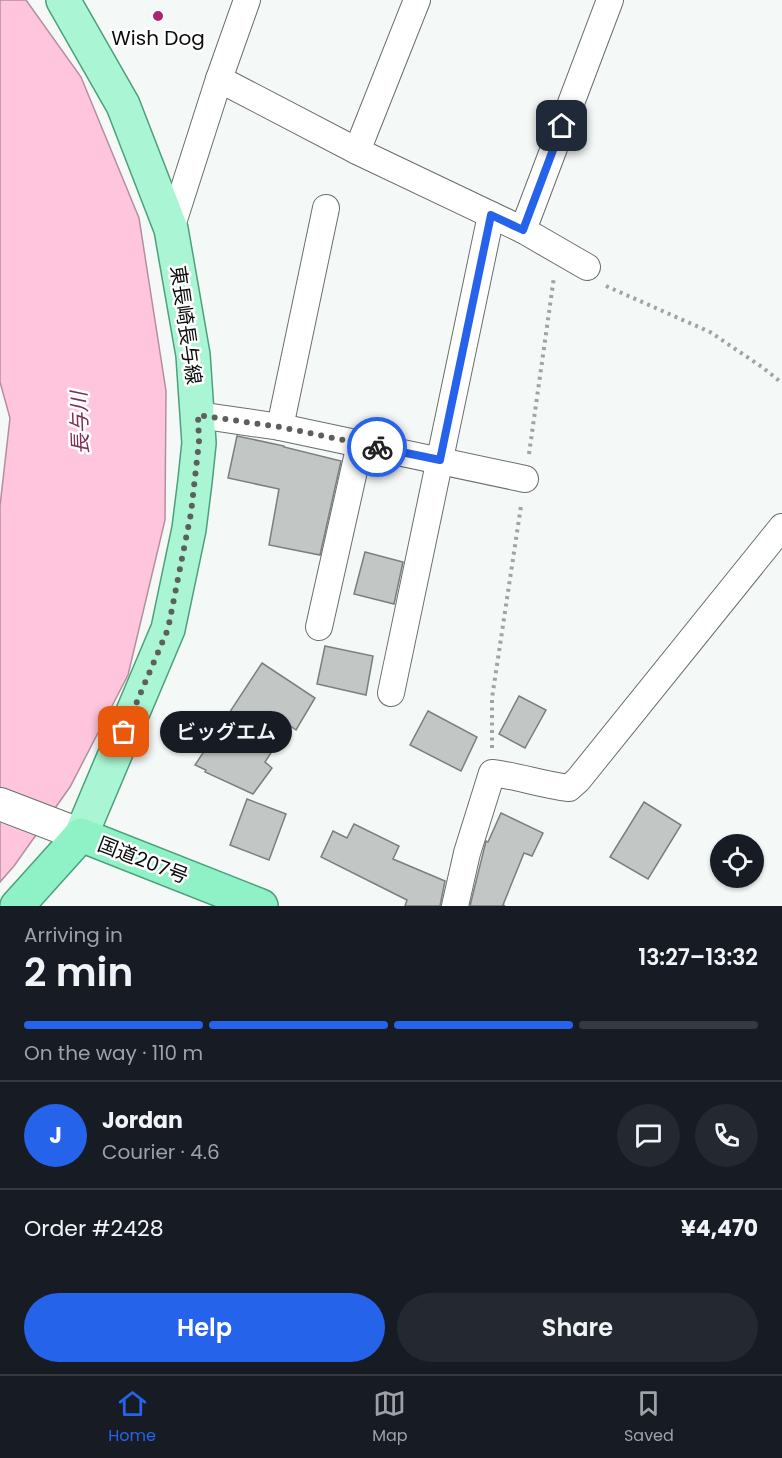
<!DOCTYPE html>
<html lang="en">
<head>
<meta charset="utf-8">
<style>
  body { margin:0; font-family:Poppins,"Noto Sans JP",sans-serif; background:#242831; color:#f1f3f6; height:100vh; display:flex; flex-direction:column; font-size:22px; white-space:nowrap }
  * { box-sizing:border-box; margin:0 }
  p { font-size:20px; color:#9ea1a6 }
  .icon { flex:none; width:33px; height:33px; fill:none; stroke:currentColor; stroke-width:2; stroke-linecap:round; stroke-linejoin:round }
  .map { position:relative; height:906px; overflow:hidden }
  .details { display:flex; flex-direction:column; background:#171b24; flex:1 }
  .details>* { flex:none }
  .buttons { position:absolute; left:710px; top:834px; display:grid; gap:12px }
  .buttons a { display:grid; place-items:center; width:54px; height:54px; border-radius:50%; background:#171b24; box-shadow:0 2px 4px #0004; font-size:30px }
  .pin { position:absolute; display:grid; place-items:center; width:51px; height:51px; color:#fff; margin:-26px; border-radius:12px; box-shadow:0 3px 9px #0006 }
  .courier { position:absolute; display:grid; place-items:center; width:60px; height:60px; margin:-30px; border:4px solid #2563eb; border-radius:50%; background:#fff; color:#222; box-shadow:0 2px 8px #0007 }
  .bubble { position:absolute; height:42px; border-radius:21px; background:#171b24; box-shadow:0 2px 4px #0004; font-size:20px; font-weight:600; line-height:42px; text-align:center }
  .summary em { font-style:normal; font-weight:600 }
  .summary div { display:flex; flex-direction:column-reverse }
  .summary { display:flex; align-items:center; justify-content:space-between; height:102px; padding:0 24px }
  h1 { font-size:39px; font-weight:600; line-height:45px }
  .bar { display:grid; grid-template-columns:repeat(4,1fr); gap:9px 6px; align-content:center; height:72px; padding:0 24px }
  .bar i { height:8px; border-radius:4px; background:#363941 }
  .bar .active { background:#2563eb }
  .bar p { grid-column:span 4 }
  .line { display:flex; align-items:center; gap:15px; padding:0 24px; border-top:2px solid #363941 }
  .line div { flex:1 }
  .round { display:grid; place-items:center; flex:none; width:63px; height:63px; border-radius:32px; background:#242831 }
  .cta { display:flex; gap:12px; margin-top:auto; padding:12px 24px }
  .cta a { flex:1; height:69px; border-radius:36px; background:#2563eb; color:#fff; font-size:24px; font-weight:600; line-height:69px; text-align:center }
  .cta a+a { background:#242831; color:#f1f3f6 }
  .tabs { display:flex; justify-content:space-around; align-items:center; height:84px; border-top:2px solid #363941; background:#171b24; font-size:16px; color:#9ea1a6 }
  .tabs a { display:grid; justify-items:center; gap:3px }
  .tabs .active { color:#2563eb }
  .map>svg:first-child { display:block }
  .water { fill:#fec5dd; stroke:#b58e9e; stroke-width:1.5 }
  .building { fill:#c2c6c4; stroke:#7b7f7d; stroke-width:1.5 }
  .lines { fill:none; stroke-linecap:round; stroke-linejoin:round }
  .minor-casing { stroke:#6a6e6c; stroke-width:28 }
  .tertiary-casing { stroke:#6a6e6c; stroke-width:34 }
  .primary-casing { stroke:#4da07b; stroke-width:36 }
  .trunk-casing { stroke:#4da07b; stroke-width:36 }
  .path { stroke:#a0a3a2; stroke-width:4; stroke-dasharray:3 4.5; stroke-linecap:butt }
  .minor { stroke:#fff; stroke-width:26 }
  .tertiary { stroke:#fff; stroke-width:32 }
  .primary { stroke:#aaf5d4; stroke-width:33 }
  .trunk { stroke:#8ef2c6; stroke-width:33 }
  .done { stroke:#5d5f5d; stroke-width:6; stroke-dasharray:0 10.8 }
  .route { stroke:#2563eb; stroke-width:8 }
  .poi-dot { fill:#a9256f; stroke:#fff; stroke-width:2 }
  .labels { text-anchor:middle; stroke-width:5; stroke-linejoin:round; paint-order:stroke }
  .poi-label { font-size:20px; fill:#0b0c0b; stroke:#fff }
  .street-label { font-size:20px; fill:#0b0c0b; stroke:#fff }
  .water-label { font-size:21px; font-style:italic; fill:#7e2f58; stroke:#fff }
</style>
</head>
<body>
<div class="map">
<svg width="782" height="906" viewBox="0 0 782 906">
  <rect width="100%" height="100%" fill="#f4f8f6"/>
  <!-- water -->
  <polygon class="water" points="0,0 26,0 81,77 139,218 166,391 165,520 128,675 70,787 14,866 0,882 0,506 10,418 0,382"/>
  <!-- building -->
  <g class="building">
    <polygon points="237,436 284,446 284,447 341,461 320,555 269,545 279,489 228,478"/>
    <polygon points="365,552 403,562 394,604 354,594"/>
    <polygon points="325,646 373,656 366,695 317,684"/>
    <polygon points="262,663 315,698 296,730 289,725 265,762 272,768 253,794 205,772 206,770 195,765"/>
    <polygon points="519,696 546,710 525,748 499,734"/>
    <polygon points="428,711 477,737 461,771 410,745"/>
    <polygon points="247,799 286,814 269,860 230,845"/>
    <polygon points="644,802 681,825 648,879 610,857"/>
    <polygon points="501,813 543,833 532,856 524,853 503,905 505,906 470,906 486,841 488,842"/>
    <polygon points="354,824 399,846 393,859 445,881 440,906 405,906 407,900 321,857 333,831 347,838"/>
  </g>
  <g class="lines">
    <defs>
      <g id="minor">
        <polyline points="219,79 357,151 523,230 610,0"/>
        <polyline points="357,151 417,0"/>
        <polyline points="171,229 219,79 247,0"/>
        <polyline points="523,230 587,267"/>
        <polyline points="198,415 280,427 525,479"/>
        <polyline points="280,427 326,208"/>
        <polyline points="319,627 360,444"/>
        <polyline points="391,693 491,215"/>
        <path d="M455,906L467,853L492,773C518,776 543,785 569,788L578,780L782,527"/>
      </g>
      <polyline id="tertiary" points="0,804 81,835"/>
      <polyline id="primary" points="63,0 123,105 171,229 193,355 199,443 195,481 189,529 168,629 81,835"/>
      <polyline id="trunk" points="17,906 81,835 261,906"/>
    </defs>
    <!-- minor casing -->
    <use href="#minor" class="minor-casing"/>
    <!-- tertiary casing -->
    <use href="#tertiary" class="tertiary-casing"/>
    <!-- primary casing -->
    <use href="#primary" class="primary-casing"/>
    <!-- trunk casing -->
    <use href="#trunk" class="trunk-casing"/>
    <!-- path -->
    <g class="path">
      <polyline points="606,286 710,332 762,367 782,383"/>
      <polyline points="529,454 554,277"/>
      <polyline points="492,748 492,698 521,506"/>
    </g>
    <!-- minor -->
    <use href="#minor" class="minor"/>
    <!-- tertiary -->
    <use href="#tertiary" class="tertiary"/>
    <!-- primary -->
    <use href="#primary" class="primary"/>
    <!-- trunk -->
    <use href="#trunk" class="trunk"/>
  </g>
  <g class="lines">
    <!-- done -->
    <polyline class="done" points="124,732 168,629 191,513 199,442 198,415 280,427 377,447"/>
    <!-- route -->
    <polyline class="route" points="377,447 440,460 491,215 523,230 562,126"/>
  </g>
  <!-- markers -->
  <circle class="poi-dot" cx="158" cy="16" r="6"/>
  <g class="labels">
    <!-- poi labels -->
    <g class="poi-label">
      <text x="158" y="45">Wish Dog</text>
    </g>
    <!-- street labels -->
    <g class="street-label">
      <text transform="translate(186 325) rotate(82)" y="7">東長崎長与線</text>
      <text transform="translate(143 860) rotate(21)" y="7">国道207号</text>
    </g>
    <!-- water labels -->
    <g class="water-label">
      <text transform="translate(80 423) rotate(-92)" y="7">長与川</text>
    </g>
  </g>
</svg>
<div class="buttons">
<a><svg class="icon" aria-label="locate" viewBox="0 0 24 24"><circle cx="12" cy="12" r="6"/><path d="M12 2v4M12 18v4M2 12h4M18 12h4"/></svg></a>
</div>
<div class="pin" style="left:124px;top:732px;background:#ea580c"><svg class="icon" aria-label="bag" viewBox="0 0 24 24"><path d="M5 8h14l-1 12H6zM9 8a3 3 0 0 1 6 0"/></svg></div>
<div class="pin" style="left:562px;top:126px;background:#1f2937"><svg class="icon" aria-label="home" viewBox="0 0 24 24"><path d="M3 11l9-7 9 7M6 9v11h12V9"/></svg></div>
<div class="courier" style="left:377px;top:447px"><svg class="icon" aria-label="bike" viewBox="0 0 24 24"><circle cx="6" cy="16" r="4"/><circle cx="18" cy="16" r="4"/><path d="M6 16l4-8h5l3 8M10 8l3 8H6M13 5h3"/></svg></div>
<div class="bubble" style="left:160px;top:711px;width:132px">ビッグエム</div>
</div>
<section class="details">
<div class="summary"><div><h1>2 min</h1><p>Arriving in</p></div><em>13:27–13:32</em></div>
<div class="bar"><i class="active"></i><i class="active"></i><i class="active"></i><i></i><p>On the way · 110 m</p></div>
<div class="line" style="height:108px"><b class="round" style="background:#2563eb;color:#fff">J</b><div><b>Jordan</b><p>Courier · 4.6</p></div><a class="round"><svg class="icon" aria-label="chat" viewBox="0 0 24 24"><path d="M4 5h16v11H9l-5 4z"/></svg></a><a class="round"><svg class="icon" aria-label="phone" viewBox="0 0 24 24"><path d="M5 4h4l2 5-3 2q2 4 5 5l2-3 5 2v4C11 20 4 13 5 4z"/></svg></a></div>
<div class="line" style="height:78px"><div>Order #2428</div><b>¥4,470</b></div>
<div class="cta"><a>Help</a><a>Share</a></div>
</section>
<nav class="tabs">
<a class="active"><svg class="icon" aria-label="home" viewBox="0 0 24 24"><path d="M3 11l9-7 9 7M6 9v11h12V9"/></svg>Home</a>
<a><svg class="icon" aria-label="map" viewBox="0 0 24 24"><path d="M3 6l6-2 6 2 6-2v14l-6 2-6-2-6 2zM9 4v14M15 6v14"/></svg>Map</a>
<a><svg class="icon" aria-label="saved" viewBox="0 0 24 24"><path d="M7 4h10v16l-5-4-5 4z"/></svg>Saved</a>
</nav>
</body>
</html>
